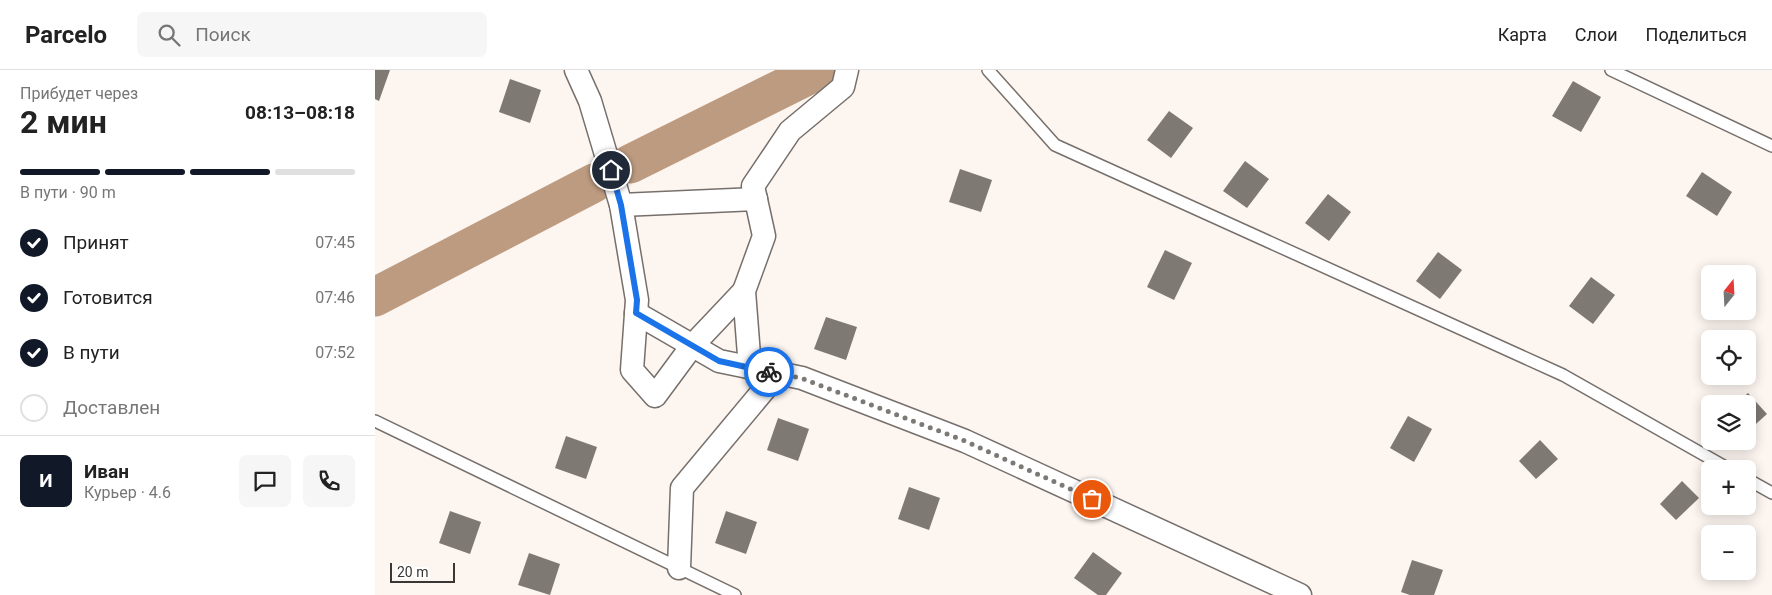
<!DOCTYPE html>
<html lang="ru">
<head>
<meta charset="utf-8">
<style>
  body { margin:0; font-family:Roboto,sans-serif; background:#f6f6f6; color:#222; height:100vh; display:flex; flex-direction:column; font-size:19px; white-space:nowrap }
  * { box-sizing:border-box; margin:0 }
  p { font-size:16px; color:#767676 }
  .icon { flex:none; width:28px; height:28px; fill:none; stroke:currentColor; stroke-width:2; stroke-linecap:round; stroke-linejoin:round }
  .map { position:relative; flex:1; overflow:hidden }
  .panel { display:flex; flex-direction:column; background:#fff; width:375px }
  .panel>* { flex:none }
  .needle { width:32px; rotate:18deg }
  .buttons { position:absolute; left:1326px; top:195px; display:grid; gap:10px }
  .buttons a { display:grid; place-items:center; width:55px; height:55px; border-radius:8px; background:#fff; box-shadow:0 2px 12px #0003; font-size:25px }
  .scale { position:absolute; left:15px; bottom:12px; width:65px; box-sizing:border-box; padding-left:5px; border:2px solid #393735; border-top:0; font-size:14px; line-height:18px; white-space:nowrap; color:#393735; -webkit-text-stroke:4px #fff; paint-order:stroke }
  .pin { position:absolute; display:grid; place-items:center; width:42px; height:42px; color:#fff; margin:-21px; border:2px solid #fff; border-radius:50%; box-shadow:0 1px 5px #0007 }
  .courier { position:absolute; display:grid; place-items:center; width:50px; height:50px; margin:-25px; border:4px solid #1a73e8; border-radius:50%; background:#fff; color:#222; box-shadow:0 1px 6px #0007 }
  .summary em { font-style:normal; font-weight:700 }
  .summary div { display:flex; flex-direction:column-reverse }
  .summary { display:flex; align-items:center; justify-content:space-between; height:85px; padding:0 20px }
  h1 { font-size:32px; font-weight:700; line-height:38px }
  .bar { display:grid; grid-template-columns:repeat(4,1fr); gap:8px 5px; align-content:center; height:60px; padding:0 20px }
  .bar i { height:6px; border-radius:4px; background:#e0e0e0 }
  .bar .on { background:#111827 }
  .bar p { grid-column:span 4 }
  .line { display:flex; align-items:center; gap:12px; padding:0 20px; border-top:1px solid #e0e0e0 }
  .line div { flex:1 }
  .round { display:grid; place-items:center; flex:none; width:52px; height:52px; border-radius:8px; background:#f6f6f6 }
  ol { padding:0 20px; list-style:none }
  li { display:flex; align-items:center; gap:15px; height:55px }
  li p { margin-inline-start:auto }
  li .icon { padding:5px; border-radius:50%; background:#111827; color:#fff; stroke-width:4 }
  li:last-child { color:#767676 }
  li i { width:28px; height:28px; border:2px solid #e0e0e0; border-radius:50% }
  header { display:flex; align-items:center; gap:30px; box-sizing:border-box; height:70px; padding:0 25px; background:#fff; border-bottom:1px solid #e0e0e0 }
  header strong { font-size:24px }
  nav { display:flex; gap:28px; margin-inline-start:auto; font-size:18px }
  .search { width:350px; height:45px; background:#f6f6f6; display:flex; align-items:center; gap:12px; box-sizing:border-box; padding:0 18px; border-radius:8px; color:#767676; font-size:19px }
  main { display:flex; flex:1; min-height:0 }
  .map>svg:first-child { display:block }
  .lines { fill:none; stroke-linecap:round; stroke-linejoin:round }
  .river { stroke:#bd9b81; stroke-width:39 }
  .building { fill:#7f7974 }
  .service-casing { stroke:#766f6b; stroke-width:14 }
  .minor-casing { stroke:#766f6b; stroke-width:25 }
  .service { stroke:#fff; stroke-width:11 }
  .minor { stroke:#fff; stroke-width:22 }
  .done { stroke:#7d7a76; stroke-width:5; stroke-dasharray:0 9 }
  .route { stroke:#1a73e8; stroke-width:6 }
</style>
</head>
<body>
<header>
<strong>Parcelo</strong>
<div class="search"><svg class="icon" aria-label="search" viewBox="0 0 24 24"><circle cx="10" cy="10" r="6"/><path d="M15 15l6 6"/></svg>Поиск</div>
<nav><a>Карта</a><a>Слои</a><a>Поделиться</a></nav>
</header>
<main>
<section class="panel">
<div class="summary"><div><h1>2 мин</h1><p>Прибудет через</p></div><em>08:13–08:18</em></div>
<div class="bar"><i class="on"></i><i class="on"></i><i class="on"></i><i></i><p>В пути · 90 m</p></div>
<ol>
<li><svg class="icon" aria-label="check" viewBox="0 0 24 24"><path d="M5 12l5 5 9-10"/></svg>Принят<p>07:45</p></li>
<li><svg class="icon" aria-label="check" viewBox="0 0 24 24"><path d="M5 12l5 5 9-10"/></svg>Готовится<p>07:46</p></li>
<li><svg class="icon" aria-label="check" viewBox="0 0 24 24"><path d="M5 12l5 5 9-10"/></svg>В пути<p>07:52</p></li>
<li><i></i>Доставлен</li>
</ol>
<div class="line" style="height:90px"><b class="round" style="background:#111827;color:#fff">И</b><div><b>Иван</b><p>Курьер · 4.6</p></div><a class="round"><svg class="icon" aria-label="chat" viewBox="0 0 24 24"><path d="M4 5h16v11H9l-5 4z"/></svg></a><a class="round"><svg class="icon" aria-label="phone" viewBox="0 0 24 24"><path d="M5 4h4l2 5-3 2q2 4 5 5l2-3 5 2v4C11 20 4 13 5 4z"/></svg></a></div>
</section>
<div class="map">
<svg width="1397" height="525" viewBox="0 0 1397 525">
  <rect width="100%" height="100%" fill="#fcf5f0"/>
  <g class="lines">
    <!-- river -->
    <g class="river">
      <polyline points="255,94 444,0"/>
      <polyline points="0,227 219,113"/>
    </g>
  </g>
  <!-- building -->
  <g class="building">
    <polygon points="0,0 15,0 4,31 0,29"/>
    <polygon points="135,9 166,20 155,53 124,42"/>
    <polygon points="1198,11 1226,27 1206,62 1177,46"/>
    <polygon points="794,41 818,58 796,88 772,70"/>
    <polygon points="870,91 894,109 872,138 848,121"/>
    <polygon points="585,99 617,110 606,142 574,132"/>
    <polygon points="1327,102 1357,122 1342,146 1311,126"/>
    <polygon points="953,124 976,142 954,171 930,153"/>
    <polygon points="790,180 817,193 799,230 772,217"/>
    <polygon points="1063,182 1087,200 1065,229 1041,211"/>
    <polygon points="1216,207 1240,225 1218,254 1194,236"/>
    <polygon points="451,247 482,257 471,290 439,279"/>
    <polygon points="1373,323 1392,344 1372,362 1372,334 1361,334"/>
    <polygon points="1033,346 1057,359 1039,392 1015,378"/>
    <polygon points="403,348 434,359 423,391 392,380"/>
    <polygon points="191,366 222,377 211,409 180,398"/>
    <polygon points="1165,370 1183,389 1161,409 1144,391"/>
    <polygon points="1307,411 1324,428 1301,450 1285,434"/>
    <polygon points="534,417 565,428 554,460 523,449"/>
    <polygon points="75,441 106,452 95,484 64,473"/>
    <polygon points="351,441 382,452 371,484 340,473"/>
    <polygon points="718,482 747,503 731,525 723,525 699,508"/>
    <polygon points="154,483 185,494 175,525 143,515"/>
    <polygon points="1037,490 1068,500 1059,525 1035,525 1026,522"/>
  </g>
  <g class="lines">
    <defs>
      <g id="service">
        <polyline points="613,0 680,75 1188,305 1354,399"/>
        <polyline points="1236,0 1397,76"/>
        <polyline points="0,351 360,525"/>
        <polyline points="1372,409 1397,423"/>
      </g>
      <g id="minor">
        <polyline points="201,0 215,31 246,135 262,230 257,300 280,326 317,276 369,221"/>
        <polyline points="246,135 381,129"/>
        <polyline points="261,243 344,291 427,308 590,371 925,525"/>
        <polyline points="375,298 369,221 389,166 378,116 415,61 468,17 472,0"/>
        <polyline points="304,498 307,418 403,303"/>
      </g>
    </defs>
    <!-- service casing -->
    <use href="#service" class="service-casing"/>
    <!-- minor casing -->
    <use href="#minor" class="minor-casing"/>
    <!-- service -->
    <use href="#service" class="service"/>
    <!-- minor -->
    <use href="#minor" class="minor"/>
  </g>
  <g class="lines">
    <!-- done -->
    <polyline class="done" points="394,302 426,308 590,371 717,429"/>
    <!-- route -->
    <polyline class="route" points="236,100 246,135 262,230 261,243 344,291 394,302"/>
  </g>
</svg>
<div class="buttons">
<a><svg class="needle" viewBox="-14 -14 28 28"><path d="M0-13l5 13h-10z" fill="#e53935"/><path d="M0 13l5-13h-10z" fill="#767676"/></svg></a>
<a><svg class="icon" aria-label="locate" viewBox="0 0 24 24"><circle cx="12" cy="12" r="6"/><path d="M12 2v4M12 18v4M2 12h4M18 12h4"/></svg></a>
<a><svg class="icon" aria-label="layers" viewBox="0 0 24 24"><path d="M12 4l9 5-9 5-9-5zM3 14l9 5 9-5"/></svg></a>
<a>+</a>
<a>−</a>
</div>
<div class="scale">20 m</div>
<div class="pin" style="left:717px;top:429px;background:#ea580c"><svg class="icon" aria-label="bag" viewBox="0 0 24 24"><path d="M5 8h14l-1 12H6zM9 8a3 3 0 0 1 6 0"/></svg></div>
<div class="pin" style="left:236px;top:100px;background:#1f2937"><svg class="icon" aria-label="home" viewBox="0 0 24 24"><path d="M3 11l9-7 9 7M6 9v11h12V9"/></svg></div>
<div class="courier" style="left:394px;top:302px"><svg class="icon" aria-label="bike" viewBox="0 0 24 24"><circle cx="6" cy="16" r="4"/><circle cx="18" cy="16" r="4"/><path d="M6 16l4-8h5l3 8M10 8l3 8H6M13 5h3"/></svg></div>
</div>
</main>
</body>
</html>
